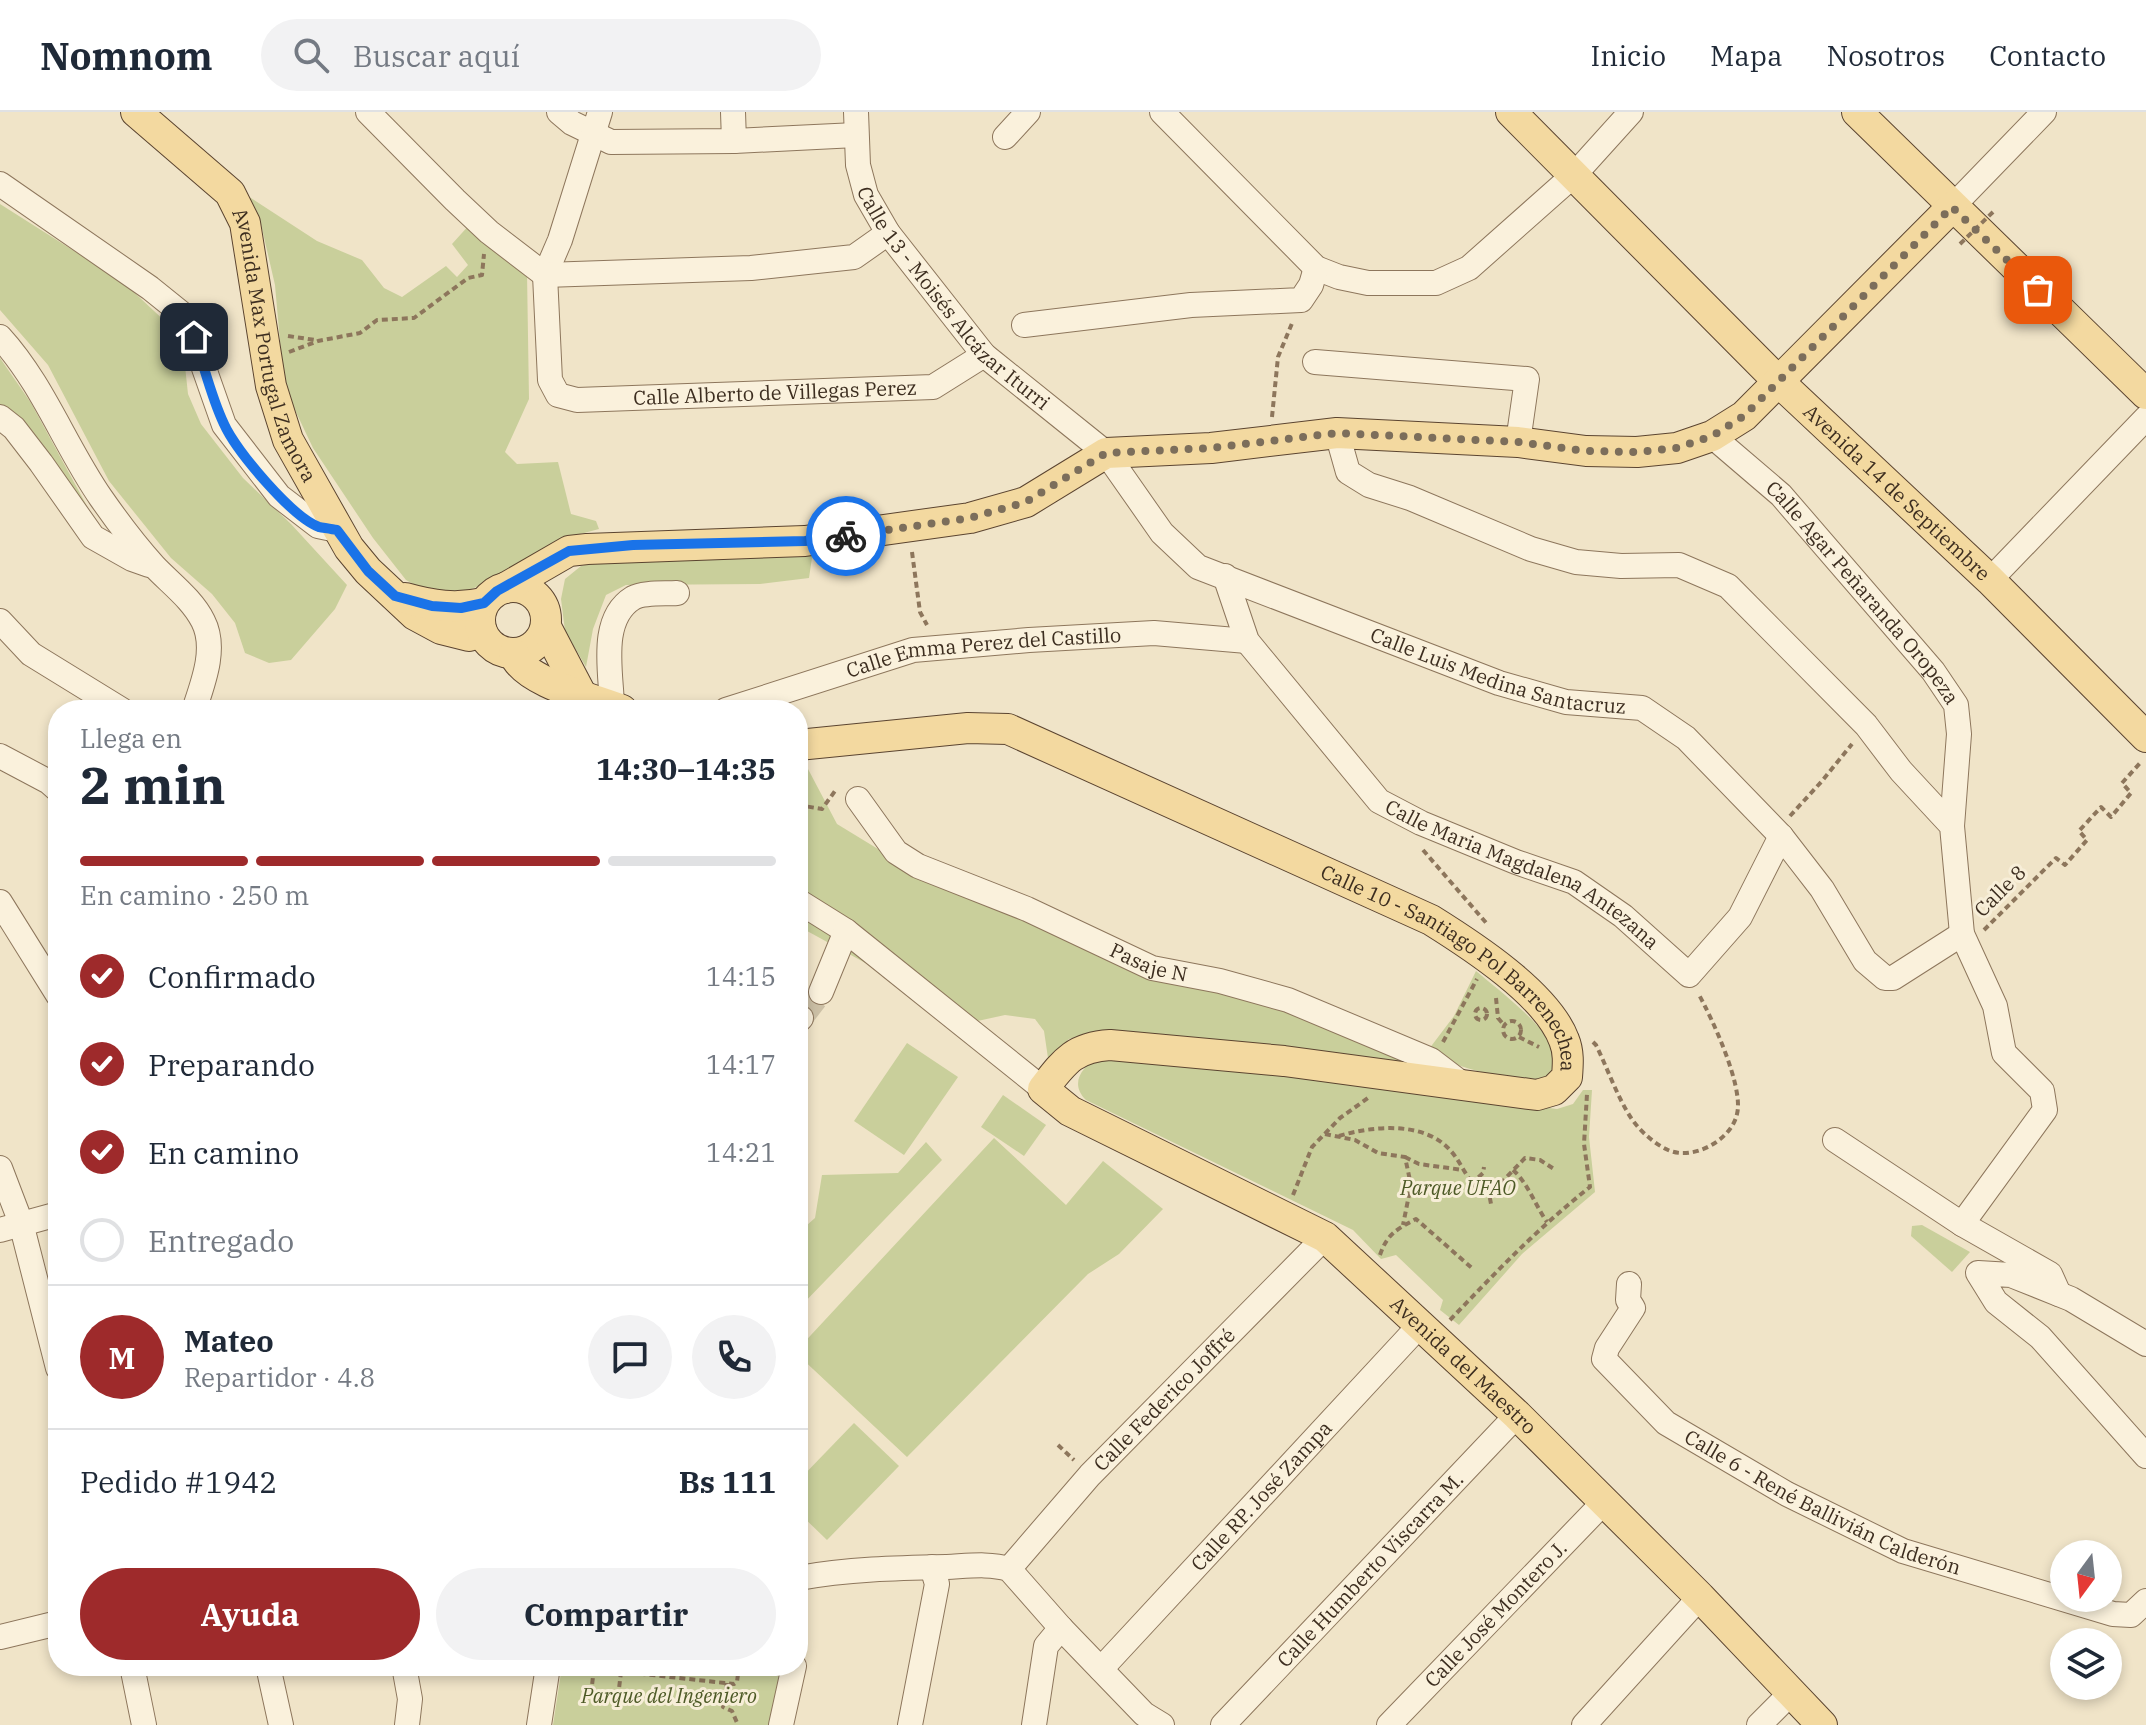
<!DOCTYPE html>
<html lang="es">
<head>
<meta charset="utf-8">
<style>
  body { margin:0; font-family:"IBM Plex Serif",serif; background:#f2f2f3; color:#1f2937; height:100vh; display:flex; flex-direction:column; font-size:30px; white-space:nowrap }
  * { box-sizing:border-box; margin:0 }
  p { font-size:26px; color:#747a83 }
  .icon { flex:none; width:44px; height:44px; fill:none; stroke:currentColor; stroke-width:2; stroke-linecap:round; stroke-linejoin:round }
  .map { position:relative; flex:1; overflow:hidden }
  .panel { position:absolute; left:48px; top:588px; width:760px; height:976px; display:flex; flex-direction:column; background:#fff; border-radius:32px; box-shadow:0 4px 12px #0003 }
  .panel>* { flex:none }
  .needle { width:52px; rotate:195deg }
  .controls { position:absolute; left:2050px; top:1428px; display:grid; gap:16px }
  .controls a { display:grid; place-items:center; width:72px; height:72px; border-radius:50%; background:#fff; box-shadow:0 4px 12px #0003; font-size:40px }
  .pin { position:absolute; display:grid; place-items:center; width:68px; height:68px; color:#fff; margin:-34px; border-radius:16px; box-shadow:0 4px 12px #0006 }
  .courier { position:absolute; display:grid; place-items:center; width:80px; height:80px; margin:-40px; border:6px solid #1a73e8; border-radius:50%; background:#fff; color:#222; box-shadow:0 2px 10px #0007 }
  .head em { font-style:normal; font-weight:800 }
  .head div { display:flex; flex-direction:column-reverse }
  .head { display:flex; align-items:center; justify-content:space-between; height:136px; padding:0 32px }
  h1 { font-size:52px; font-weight:800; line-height:60px }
  .bar { display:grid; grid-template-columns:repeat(4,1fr); gap:12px 8px; align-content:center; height:96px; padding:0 32px }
  .bar i { height:10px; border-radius:6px; background:#e0e1e3 }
  .bar .on { background:#9e2a2b }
  .bar p { grid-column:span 4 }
  .line { display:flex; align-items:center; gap:20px; padding:0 32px; border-top:2px solid #e0e1e3 }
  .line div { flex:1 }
  .round { display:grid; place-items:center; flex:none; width:84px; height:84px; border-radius:42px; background:#f2f2f3 }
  ol { padding:0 32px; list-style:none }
  li { display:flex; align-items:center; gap:24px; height:88px }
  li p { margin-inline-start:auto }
  li .icon { padding:8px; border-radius:50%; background:#9e2a2b; color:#fff; stroke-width:4 }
  li:last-child { color:#747a83 }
  li i { width:44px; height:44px; border:4px solid #e0e1e3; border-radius:50% }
  .cta { display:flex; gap:16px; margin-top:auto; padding:16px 32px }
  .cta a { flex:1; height:92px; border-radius:48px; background:#9e2a2b; color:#fff; font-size:32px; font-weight:800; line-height:92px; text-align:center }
  .cta a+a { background:#f2f2f3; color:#1f2937 }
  header { display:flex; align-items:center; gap:48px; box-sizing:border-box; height:112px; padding:0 40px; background:#fff; border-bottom:2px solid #e0e1e3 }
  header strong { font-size:38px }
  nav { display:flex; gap:44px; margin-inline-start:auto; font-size:28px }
  .search { width:560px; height:72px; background:#f2f2f3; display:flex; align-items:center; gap:20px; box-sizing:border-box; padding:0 28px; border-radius:44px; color:#747a83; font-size:30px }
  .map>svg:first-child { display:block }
  .green { fill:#c9cf9b }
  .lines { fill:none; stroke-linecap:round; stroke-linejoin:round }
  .minor-tunnel { stroke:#ccc0a6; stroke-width:24; stroke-dasharray:24 12; stroke-linecap:butt }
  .minor-casing { stroke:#8d765c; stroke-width:26 }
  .major-casing { stroke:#5b4430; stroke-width:32 }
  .path { stroke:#8d765c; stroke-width:4; stroke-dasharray:6 4; stroke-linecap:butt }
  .minor { stroke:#faf1dc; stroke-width:24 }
  .major { stroke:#f3d9a0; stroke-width:30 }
  .path-bridge { stroke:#8d765c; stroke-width:4; stroke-dasharray:6 4; stroke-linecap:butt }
  .done { stroke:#7c6e5b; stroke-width:8; stroke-dasharray:0 14.4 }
  .route { stroke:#1a73e8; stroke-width:10 }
  .labels { text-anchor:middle; stroke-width:6; stroke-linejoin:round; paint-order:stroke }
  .street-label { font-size:20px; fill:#3d2e20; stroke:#f7eed8 }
  .park-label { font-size:20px; font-style:italic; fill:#4d5a26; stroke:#f7eed8 }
</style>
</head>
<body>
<header>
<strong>Nomnom</strong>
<div class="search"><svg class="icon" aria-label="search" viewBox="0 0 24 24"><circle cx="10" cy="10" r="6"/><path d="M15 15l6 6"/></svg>Buscar aquí</div>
<nav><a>Inicio</a><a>Mapa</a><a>Nosotros</a><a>Contacto</a></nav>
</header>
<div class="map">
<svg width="2146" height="1613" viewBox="0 0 2146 1613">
  <rect width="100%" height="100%" fill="#f0e4c8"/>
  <!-- green -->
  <g class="green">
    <polygon points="237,77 317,129 362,148 384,176 402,185 446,154 457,165 468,153 452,132 471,111 527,161 529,287 505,340 517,352 558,350 571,402 596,409 599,417 569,425 498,466 457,483 424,478 406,468 373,426 313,336 284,275 275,173 260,108"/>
    <polygon points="0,92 123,170 169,213 185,254 188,282 201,312 243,366 291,412 347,473 335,497 291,548 269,551 245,541 235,511 212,482 171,446 109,369 48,253 0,198"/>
    <polygon points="0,246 31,291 88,396 83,396 0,298"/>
    <polygon points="813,439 809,466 760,472 626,473 606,483 593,517 586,555 565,519 561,487 565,467 581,454 612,446"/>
    <polygon points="798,657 808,657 837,712 919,762 1250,883 1423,954 1101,920 1069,927 1048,946 1044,919 1035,907 1005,903 973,910 798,814"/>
    <path d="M1476,859C1496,876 1541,910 1551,933C1579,1000 1449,951 1426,941L1454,904Z"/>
    <polygon points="907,931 958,965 904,1043 854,1009"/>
    <path d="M1099,945L1361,972L1557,997L1573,992L1583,978H1592L1589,1025L1595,1080L1522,1142L1459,1213L1440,1198L1443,1188L1396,1143L1381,1147L1353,1118L1086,988C1069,972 1082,954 1099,945Z"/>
    <polygon points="1003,983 1046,1013 1024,1044 981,1015"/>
    <polygon points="994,1026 1066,1093 1103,1049 1163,1097 1119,1142 1088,1162 907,1345 798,1243 798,1237"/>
    <polygon points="926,1030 942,1048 798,1197 798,1121 815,1106 822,1063 898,1061"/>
    <polygon points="1922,1113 1970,1140 1952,1160 1911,1124 1912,1114"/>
    <polygon points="854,1311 899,1354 827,1428 798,1400 798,1369"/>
    <polygon points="562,1554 782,1554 772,1613 553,1613"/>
  </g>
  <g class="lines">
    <!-- minor-tunnel -->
    <polyline class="minor-tunnel" points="801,906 821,880"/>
    <defs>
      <g id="minor">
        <polyline points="368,0 455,88 489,120 545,163"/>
        <polyline points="559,0 572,11 611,30 734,29 856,23"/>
        <path id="s1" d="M600,0L560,128L545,163L550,268L558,283L577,288L933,275L984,243"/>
        <polyline points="733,0 734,29"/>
        <path id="s2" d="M856,0L858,53L866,83L888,121L984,243L1106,341L1162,421L1198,455L1499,571L1566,590L1642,596L1686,626L1781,724L1822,777L1865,849L1885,866H1893L1962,822"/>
        <polyline points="1162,0 1316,156 1339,165 1368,171 1436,171 1469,156 1575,62 1631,0"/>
        <polyline points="1005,25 1028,0"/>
        <polyline points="0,72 150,176 186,205 224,313 279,384 318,414 337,418"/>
        <polyline points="1952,95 2044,0"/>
        <polyline points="545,163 751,156 854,145 888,121"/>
        <polyline points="1024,213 1191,193 1301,188 1311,173 1316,156"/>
        <path d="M0,225C43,272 65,334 101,386C117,409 135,433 154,454C170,471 192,487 203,509C217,536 203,571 194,598"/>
        <polyline points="1315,250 1527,267 1518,330"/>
        <polyline points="0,305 14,316 41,351 93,425 132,447 149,453"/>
        <polyline points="1337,321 1348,360 1369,373 1410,386 1531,437 1576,450 1621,454 1679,453 1728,474 1866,613 1901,659 1952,714 1962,822 1995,894 2004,941 2042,979 2045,998 1962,1112"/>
        <path id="s3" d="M1712,324L1781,383L1933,559L1956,593L1959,622L1952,714"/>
        <path id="s4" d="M1225,464L1247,529L1379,689L1421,711L1516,750L1574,770L1623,804L1689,863L1740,805L1781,724"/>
        <polyline points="1990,468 2146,306"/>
        <polyline points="0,509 31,542 122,598"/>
        <path d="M612,593C611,560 599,507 633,486C644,480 665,482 677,481"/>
        <path id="s5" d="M726,598L913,538L1029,528L1154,521L1247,529"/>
        <polyline points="0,644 49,670 58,678"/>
        <path id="s6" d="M858,687L896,740L918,754L1027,797L1152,856L1220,869L1288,888L1431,948L1465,974"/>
        <polyline points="798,789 846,819 1043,977"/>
        <polyline points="0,790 58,883"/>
        <polyline points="821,880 846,819"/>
        <polyline points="798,909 801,906"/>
        <polyline points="1835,1028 1962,1112 2050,1162 2059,1182"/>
        <polyline points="0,1056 21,1111 58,1256"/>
        <polyline points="0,1118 58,1102"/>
        <path id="s7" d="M1629,1172L1628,1188L1633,1196L1607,1236L1604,1247L1666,1311L1787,1382L1903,1439L2113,1502L2131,1503L2146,1489"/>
        <polyline points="2146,1232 2071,1187 2011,1163 1978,1161 1996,1190 2040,1225 2146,1344"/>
        <path id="s8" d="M1009,1457L1090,1363L1325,1125"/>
        <path d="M799,1466C847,1457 898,1456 947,1455C968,1454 990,1451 1009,1457L1061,1516L1144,1602L1162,1613"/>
        <polyline points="0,1525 58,1511"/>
        <polyline points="132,1554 144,1613"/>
        <polyline points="268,1554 281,1613"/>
        <polyline points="404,1554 410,1587 407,1613"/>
        <path id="s9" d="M1101,1557L1421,1212"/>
        <polyline points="539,1613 548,1554"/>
        <polyline points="781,1613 794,1554"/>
        <polyline points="910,1613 937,1472 932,1455"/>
        <polyline points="1034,1613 1046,1534 1061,1516"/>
        <path id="s10" d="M1223,1613L1517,1303"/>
        <path id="s11" d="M1389,1613L1603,1391"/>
        <polyline points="1584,1613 1700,1485"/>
        <polyline points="1759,1613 1790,1582"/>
      </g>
      <g id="major">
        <path id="s12" d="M136,0L230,81L245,111L271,274L288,328L349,436L368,459L415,503L441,517L469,524L482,520"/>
        <path id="s13" d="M1511,0L1779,270L1990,468L2146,625"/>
        <polyline points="1857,0 2146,282"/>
        <circle cx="513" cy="508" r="33"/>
        <polyline points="505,476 569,439 587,437 805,429 970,406 1026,390 1106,341 1211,336 1337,321 1518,330 1586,339 1637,340 1677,336 1712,324 1744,304 1952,95"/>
        <path d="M405,486C433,494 456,497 484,491"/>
        <polyline points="546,515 581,582"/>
        <path d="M514,542C523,570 595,587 622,598"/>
        <path id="s14" d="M798,633L968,616L1008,617L1431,808C1471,833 1547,882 1564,928C1569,940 1568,952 1567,965L1554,978L1537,983L1284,949L1110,933C1074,935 1064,950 1043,977L1070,999L1325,1125L1517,1303L1700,1485L1822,1613"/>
      </g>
    </defs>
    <!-- minor casing -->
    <use href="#minor" class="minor-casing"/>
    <!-- major casing -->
    <use href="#major" class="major-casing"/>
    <!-- path -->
    <g class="path">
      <polyline points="288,224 315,228"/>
      <polyline points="289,240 318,229 360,221 377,208 414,206 468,166 482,163 484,142"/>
      <polyline points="1272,305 1278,245 1293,209"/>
      <polyline points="912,440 920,500 927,513"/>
      <polyline points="798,693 822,697 835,679 838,679"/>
      <polyline points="1790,704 1822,669 1852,632"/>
      <polyline points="798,713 802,722 798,723"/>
      <polyline points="1423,738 1488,813"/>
      <polyline points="1984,818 2056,746 2065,753 2087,728 2079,719 2101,695 2111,705 2131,681 2122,671 2141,650"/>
      <polyline points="1496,886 1498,906 1504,913"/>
      <circle cx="1481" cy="902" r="6"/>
      <circle cx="1512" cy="918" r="9"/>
      <polyline points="1519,925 1539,935"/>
      <polyline points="1443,930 1477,867"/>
      <path d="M1593,930L1596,933C1608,957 1621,996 1638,1015C1646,1024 1657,1033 1668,1038C1692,1049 1731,1029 1737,1002C1744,975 1712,906 1698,881"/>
      <polyline points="1325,1022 1355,1028 1378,1041 1405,1045 1411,1073 1403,1113"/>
      <path d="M1339,1024C1372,1014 1423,1009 1449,1037C1461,1049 1466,1067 1479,1078L1497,1075L1525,1046L1540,1048L1554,1057"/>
      <polyline points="1405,1045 1419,1052 1463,1058"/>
      <path d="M1513,1058C1528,1071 1535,1093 1547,1110"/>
      <polyline points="1471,1072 1483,1061 1484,1055"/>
      <polyline points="1488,1076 1491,1092"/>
      <polyline points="1293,1083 1312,1035 1340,1006 1368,986"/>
      <path d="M1380,1143C1387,1122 1397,1117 1416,1107L1473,1157"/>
      <path d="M1450,1208C1495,1161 1539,1115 1590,1075L1584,1032L1587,982"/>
      <polyline points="1058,1333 1074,1348"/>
      <polyline points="570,1554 734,1572 737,1570 739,1554"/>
      <polyline points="727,1571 723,1595 732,1599 738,1613"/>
      <polyline points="591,1582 594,1556"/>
      <polyline points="618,1585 621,1560"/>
    </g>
    <!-- minor -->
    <use href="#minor" class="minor"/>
    <!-- major -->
    <use href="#major" class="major"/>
    <!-- path-bridge -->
    <polyline class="path-bridge" points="1960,132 1993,100"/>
  </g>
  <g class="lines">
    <!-- done -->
    <polyline class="done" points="846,424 970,406 1026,390 1106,341 1211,336 1337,321 1518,330 1586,339 1637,340 1677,336 1712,324 1744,304 1952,95 2038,178"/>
    <!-- route -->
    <path class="route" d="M194,225C204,253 211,285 224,312C236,339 292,405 319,415C325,416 332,417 337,418L368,459L395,484L432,494L461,496L484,491L497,479L569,439L633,433L805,429L846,424"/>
  </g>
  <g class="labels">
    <!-- street labels -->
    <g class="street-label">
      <text dy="7" stroke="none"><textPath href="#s2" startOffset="220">Calle 13 - Moisés Alcázar Iturri</textPath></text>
      <text dy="7" stroke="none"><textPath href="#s12" startOffset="284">Avenida Max Portugal Zamora</textPath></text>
      <text dy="7" stroke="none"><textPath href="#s1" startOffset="512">Calle Alberto de Villegas Perez</textPath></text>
      <text dy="7" stroke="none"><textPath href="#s13" startOffset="542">Avenida 14 de Septiembre</textPath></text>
      <text dy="7" stroke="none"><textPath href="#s3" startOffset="218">Calle Agar Peñaranda Oropeza</textPath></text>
      <text dy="7" stroke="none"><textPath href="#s5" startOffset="266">Calle Emma Perez del Castillo</textPath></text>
      <text dy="7" stroke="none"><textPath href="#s2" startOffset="906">Calle Luis Medina Santacruz</textPath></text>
      <text dy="7" stroke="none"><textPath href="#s4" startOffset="438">Calle Maria Magdalena Antezana</textPath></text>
      <text transform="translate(2000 779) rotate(-45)" y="7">Calle 8</text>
      <text dy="7" stroke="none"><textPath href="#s6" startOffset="342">Pasaje N</textPath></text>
      <text dy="7" stroke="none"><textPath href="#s14" startOffset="722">Calle 10 - Santiago Pol Barrenechea</textPath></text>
      <text dy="7" stroke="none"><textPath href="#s14" startOffset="1952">Avenida del Maestro</textPath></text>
      <text dy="7" stroke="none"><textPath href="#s8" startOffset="230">Calle Federico Joffré</textPath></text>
      <text dy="7" stroke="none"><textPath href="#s9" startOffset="236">Calle RP. José Zampa</textPath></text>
      <text dy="7" stroke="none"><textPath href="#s7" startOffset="350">Calle 6 - René Ballivián Calderón</textPath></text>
      <text dy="7" stroke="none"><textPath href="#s10" startOffset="214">Calle Humberto Viscarra M.</textPath></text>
      <text dy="7" stroke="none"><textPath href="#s11" startOffset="154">Calle José Montero J.</textPath></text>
    </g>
    <!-- park labels -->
    <g class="park-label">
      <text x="1458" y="1083">Parque UFAO</text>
      <text x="669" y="1591">Parque del Ingeniero</text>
    </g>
  </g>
</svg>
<div class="controls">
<a><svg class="needle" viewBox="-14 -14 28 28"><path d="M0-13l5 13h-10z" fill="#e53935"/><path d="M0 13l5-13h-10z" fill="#747a83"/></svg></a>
<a><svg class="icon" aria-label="layers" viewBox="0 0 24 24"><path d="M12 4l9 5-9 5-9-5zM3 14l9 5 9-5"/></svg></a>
</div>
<div class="pin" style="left:2038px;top:178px;background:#ea580c"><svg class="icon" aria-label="bag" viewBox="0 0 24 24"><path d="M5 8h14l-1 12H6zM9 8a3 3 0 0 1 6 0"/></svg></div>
<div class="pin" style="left:194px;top:225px;background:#1f2937"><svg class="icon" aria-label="home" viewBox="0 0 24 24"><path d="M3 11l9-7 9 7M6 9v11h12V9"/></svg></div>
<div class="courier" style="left:846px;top:424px"><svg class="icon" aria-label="bike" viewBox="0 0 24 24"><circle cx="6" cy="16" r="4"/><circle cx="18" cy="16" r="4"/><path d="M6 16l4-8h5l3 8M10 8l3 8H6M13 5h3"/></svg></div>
<section class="panel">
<div class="head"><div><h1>2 min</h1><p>Llega en</p></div><em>14:30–14:35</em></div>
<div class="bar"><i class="on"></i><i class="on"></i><i class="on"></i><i></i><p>En camino · 250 m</p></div>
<ol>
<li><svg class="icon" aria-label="check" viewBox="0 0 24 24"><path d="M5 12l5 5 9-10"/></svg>Confirmado<p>14:15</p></li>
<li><svg class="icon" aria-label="check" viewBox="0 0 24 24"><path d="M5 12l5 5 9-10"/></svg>Preparando<p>14:17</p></li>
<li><svg class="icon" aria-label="check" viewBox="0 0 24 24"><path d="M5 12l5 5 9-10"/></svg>En camino<p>14:21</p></li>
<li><i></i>Entregado</li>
</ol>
<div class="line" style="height:144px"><b class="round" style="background:#9e2a2b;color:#fff">M</b><div><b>Mateo</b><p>Repartidor · 4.8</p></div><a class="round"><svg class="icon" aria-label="chat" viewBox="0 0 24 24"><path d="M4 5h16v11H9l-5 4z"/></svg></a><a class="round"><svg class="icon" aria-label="phone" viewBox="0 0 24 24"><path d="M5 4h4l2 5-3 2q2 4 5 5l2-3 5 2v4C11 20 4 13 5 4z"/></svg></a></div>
<div class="line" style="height:104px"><div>Pedido #1942</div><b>Bs 111</b></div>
<div class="cta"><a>Ayuda</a><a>Compartir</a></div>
</section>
</div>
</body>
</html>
